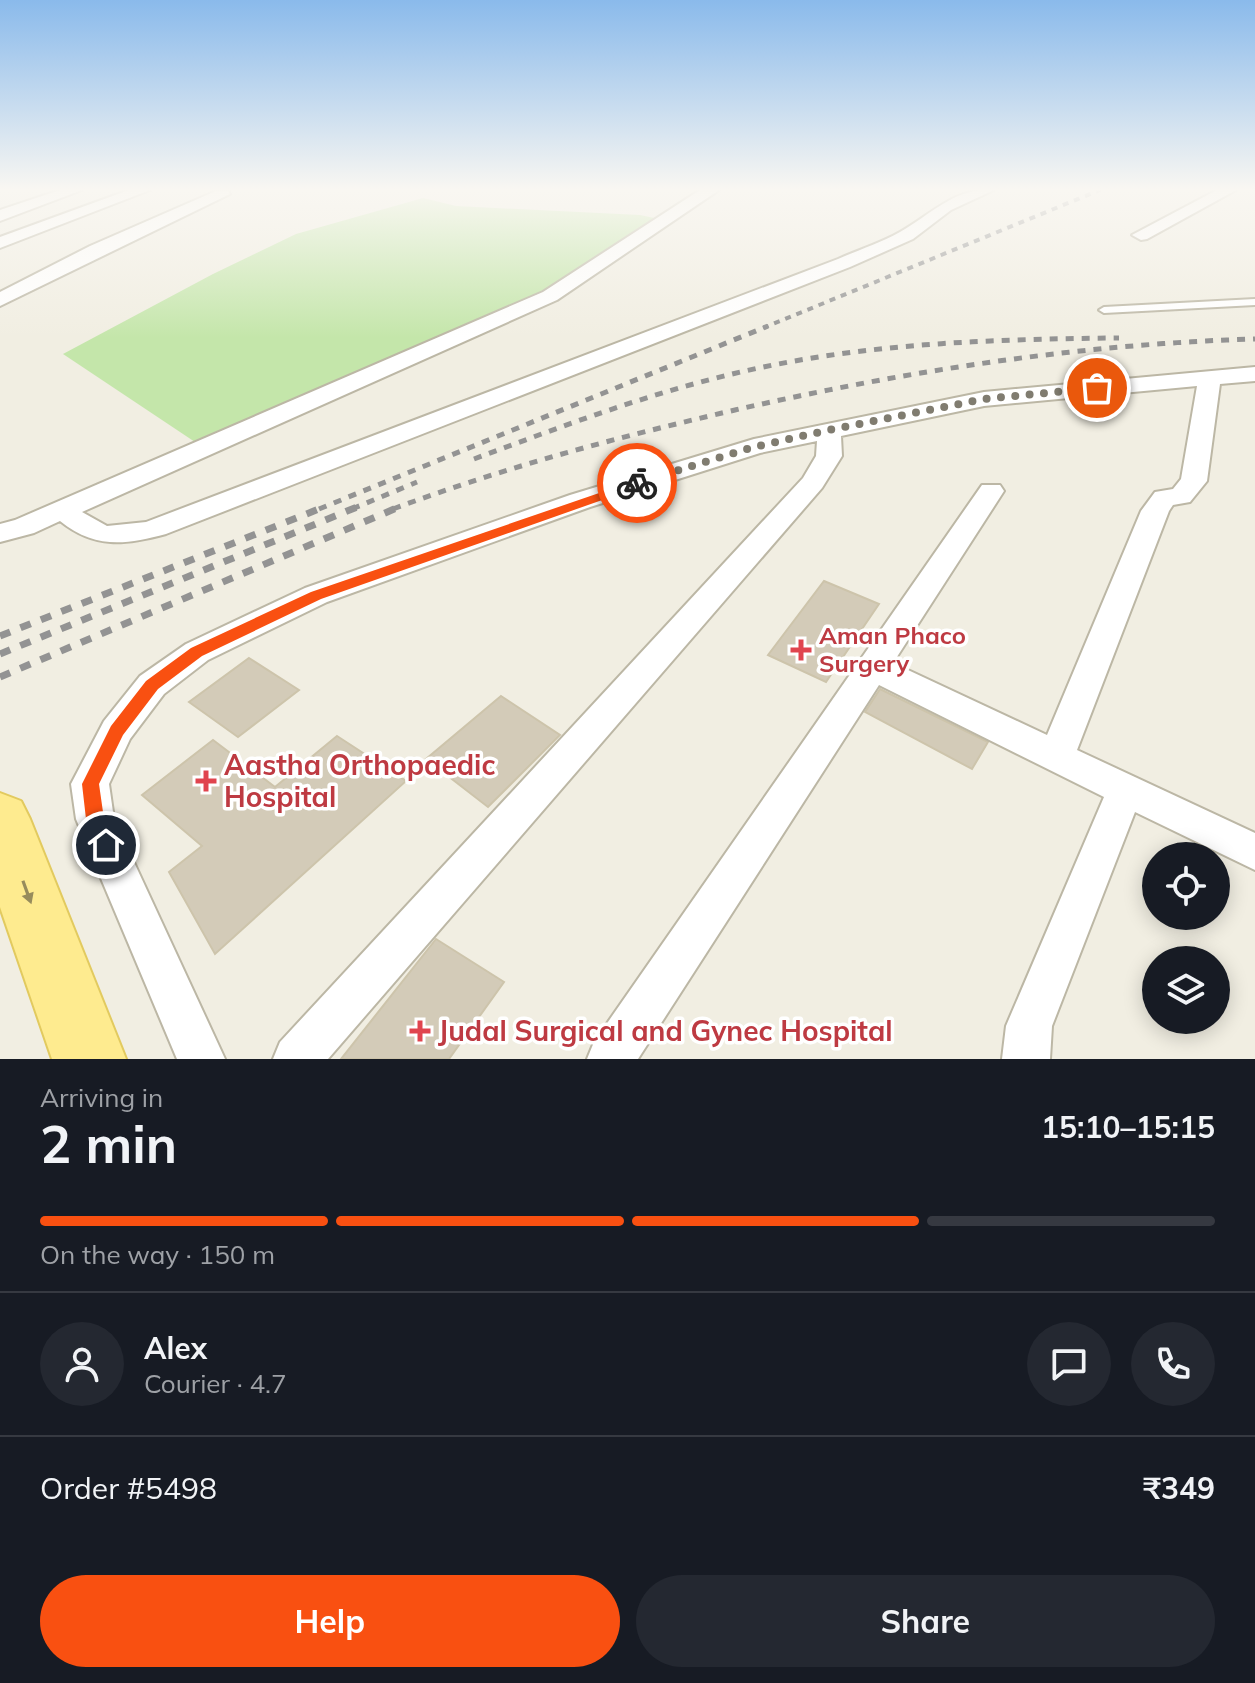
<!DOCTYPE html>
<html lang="en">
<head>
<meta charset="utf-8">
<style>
  body { margin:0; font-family:Mulish,sans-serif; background:#242831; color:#f1f3f6; height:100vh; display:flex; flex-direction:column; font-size:30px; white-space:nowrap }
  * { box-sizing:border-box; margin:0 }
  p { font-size:26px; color:#9ea1a6 }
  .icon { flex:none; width:44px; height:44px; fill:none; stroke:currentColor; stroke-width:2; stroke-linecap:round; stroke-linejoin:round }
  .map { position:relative; height:1059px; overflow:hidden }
  .panel { display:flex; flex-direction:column; background:#171b24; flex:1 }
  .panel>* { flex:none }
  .buttons { position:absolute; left:1142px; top:842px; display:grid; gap:16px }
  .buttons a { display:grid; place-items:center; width:88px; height:88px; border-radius:50%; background:#171b24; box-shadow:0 4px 20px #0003; font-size:40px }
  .pin { position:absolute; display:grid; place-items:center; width:68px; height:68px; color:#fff; margin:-34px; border:4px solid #fff; border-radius:50%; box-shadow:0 2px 8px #0007 }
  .courier { position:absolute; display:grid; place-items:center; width:80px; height:80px; margin:-40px; border:6px solid #f95011; border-radius:50%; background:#fff; color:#222; box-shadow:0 2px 10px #0007 }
  .head em { font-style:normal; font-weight:700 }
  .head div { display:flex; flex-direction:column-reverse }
  .head { display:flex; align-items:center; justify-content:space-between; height:136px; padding:0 40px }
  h1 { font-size:52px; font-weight:700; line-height:60px }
  .bar { display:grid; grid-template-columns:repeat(4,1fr); gap:12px 8px; align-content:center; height:96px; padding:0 40px }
  .bar i { height:10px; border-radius:6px; background:#363941 }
  .bar .active { background:#f95011 }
  .bar p { grid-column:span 4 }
  .line { display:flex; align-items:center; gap:20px; padding:0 40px; border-top:2px solid #363941 }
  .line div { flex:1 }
  .round { display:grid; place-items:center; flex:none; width:84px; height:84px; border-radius:42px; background:#242831 }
  .primary-button { display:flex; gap:16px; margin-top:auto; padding:16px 40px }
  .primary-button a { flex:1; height:92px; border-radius:48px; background:#f95011; color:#fff; font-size:32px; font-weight:700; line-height:92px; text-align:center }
  .primary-button a+a { background:#242831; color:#f1f3f6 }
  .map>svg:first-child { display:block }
  .green { fill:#c4e6aa }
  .building { fill:#d3cbb8; stroke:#cdc4ab; stroke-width:2 }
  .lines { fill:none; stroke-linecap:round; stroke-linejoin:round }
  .lane-casing { stroke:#bcb7a5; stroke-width:4 }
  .street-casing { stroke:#bcb7a5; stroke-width:4 }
  .primary-casing { stroke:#e2ca5f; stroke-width:4 }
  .lane { fill:#fff; fill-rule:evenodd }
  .street { fill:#fff; fill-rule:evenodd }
  .primary { fill:#feeb8f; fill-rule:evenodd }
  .rail-far2 { stroke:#939393; stroke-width:4; stroke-dasharray:6 6; stroke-linecap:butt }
  .rail-far1 { stroke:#939393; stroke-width:5; stroke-dasharray:8 8; stroke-linecap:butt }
  .rail { stroke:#939393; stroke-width:7; stroke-dasharray:11 11; stroke-linecap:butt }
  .oneway { fill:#978c5c }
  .route { fill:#f95011 }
  .done { stroke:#807c70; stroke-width:8; stroke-dasharray:0 14.4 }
  .health-dot { fill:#e0444e; stroke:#fff; stroke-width:3 }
  .labels { text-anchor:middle; stroke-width:7; stroke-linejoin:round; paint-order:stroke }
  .health-label { font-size:24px; font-weight:bold; fill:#be3a42; stroke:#fff; text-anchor:start }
  .near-health-label { font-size:28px; font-weight:bold; fill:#be3a42; stroke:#fff; text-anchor:start }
</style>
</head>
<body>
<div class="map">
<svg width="1255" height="1059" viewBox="0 0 1255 1059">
  <rect width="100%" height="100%" fill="#f1eee2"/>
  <!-- green -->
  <polygon class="green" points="423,198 456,206 640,215 659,219 562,287 201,446 63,354 213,274 296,234"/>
  <!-- building -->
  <g class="building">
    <polygon points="824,581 879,604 826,682 768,655"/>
    <polygon points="249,658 299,690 238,737 189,702"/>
    <polygon points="880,689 988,742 972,769 865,712"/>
    <polygon points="501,696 560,735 488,807 426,759"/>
    <polygon points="337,736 406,781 215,954 169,872 202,846 142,795 213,740 275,787"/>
    <polygon points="436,939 504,982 449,1059 341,1059"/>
  </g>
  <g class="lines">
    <defs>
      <polygon id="lane" points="1255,299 1255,305 1104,313 1099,310 1104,307"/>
      <g id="street">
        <polygon points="60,190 82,190 0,221 0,210"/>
        <polygon points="129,190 150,190 0,248 0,237"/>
        <path d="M700,190H719L557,300L82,512L107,526L146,522L838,259C858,250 881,243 900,232C932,214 955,187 994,190L951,210L913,239L850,267L166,534C125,545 95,549 60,521L34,533L0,542V524L15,520L543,292Z"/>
        <polygon points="1217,190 1236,190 1147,239 1141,240 1132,235"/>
        <polygon points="216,191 228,191 230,194 0,306 0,292 90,246"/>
        <polygon points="1255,367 1255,381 1220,384 1207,481 1190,502 1173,505 1169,511 1077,750 1255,833 1255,870 1135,812 1052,1026 1050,1059 1002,1059 1006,1026 1104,797 879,685 638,1059 587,1059 594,1042 982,485 1000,485 1004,491 893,663 1047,735 1141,511 1155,492 1173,489 1181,479 1197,386 984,406 841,436 842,456 822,488 328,1059 273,1059 280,1042 803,478 816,456 817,441 760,453 590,507 327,602 208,660 164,694 130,739 109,784 114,819 225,1059 177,1059 76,819 71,784 104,721 140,676 186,644 305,588 570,495 754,439 984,392"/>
      </g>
      <polygon id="primary" points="0,793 21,801 30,819 126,1059 52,1059 0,907"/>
    </defs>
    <!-- lane casing -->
    <use href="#lane" class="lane-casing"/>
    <!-- street casing -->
    <use href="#street" class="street-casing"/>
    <!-- primary casing -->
    <use href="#primary" class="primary-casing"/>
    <!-- lane -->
    <use href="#lane" class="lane"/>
    <!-- street -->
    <use href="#street" class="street"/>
    <!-- primary -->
    <use href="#primary" class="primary"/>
    <!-- rail-far2 -->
    <polyline class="rail-far2" points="763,328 1100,190"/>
    <!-- rail-far1 -->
    <g class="rail-far1">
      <path d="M474,459C563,426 652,392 745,371C868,343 994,339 1119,338"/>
      <polyline points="319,509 768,326"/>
      <polyline points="352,509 417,482"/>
      <path d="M393,509C506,467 618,437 735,410C906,371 1080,344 1255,339"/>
    </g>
    <!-- rail -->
    <g class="rail">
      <polyline points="0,636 324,507"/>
      <polyline points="0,654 357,507"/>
      <polyline points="0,677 399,507"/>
    </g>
  </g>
  <!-- one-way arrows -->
  <defs><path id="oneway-solid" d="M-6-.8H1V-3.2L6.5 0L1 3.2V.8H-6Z" transform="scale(2)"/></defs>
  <use class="oneway" href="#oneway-solid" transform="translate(27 892) rotate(70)"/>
  <!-- sky -->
  <linearGradient id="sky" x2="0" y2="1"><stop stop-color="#8abaeb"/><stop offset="0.56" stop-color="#f9f7f2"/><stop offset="1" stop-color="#f9f7f2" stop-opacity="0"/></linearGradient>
  <rect width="1255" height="338" fill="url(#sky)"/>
  <!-- route -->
  <polygon class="route" points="637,480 644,483 642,486 321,599 202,656 158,689 123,735 99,784 104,819 116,845 113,851 100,851 86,819 82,784 111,726 146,681 191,648 311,592"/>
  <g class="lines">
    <!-- done -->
    <polyline class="done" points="637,483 754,447 829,430 984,399 1097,388"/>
  </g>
  <!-- markers -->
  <g class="health-dot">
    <path d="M797 638h8v8h8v8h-8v8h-8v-8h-8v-8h8z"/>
    <path d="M202 769h8v8h8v8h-8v8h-8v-8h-8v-8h8z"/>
    <path d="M416 1019h8v8h8v8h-8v8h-8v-8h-8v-8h8z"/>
  </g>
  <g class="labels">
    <!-- health labels -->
    <g class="health-label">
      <text x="819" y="644">Aman Phaco<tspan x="819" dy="28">Surgery</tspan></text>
    </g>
    <!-- near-health labels -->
    <g class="near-health-label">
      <text x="224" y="775">Aastha Orthopaedic<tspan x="224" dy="32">Hospital</tspan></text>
      <text x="438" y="1041">Judal Surgical and Gynec Hospital</text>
    </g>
  </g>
</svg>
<div class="buttons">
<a><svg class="icon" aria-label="locate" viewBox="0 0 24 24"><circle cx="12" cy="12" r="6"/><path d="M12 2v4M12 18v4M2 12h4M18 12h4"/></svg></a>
<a><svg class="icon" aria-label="layers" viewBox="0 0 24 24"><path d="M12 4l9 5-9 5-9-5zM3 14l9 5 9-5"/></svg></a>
</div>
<div class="pin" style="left:1097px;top:388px;background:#ea580c"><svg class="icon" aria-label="bag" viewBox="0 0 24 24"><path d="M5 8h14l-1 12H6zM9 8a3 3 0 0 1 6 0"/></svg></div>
<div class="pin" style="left:106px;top:845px;background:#1f2937"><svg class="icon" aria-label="home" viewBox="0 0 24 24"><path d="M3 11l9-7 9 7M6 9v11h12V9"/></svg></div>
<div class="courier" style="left:637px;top:483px"><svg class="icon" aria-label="bike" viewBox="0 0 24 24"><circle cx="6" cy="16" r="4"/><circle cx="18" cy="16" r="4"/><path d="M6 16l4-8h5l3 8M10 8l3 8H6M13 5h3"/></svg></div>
</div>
<section class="panel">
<div class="head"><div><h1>2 min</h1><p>Arriving in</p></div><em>15:10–15:15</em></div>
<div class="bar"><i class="active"></i><i class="active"></i><i class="active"></i><i></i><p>On the way · 150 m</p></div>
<div class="line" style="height:144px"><a class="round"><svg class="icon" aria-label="person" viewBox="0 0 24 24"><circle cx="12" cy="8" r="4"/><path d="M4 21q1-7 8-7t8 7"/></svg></a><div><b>Alex</b><p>Courier · 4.7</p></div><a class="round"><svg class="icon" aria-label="chat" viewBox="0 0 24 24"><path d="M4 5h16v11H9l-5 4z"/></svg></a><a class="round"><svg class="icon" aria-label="phone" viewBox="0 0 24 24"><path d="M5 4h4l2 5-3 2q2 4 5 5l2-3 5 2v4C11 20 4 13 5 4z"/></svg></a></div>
<div class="line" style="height:104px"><div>Order #5498</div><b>₹349</b></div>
<div class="primary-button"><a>Help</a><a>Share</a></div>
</section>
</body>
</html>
